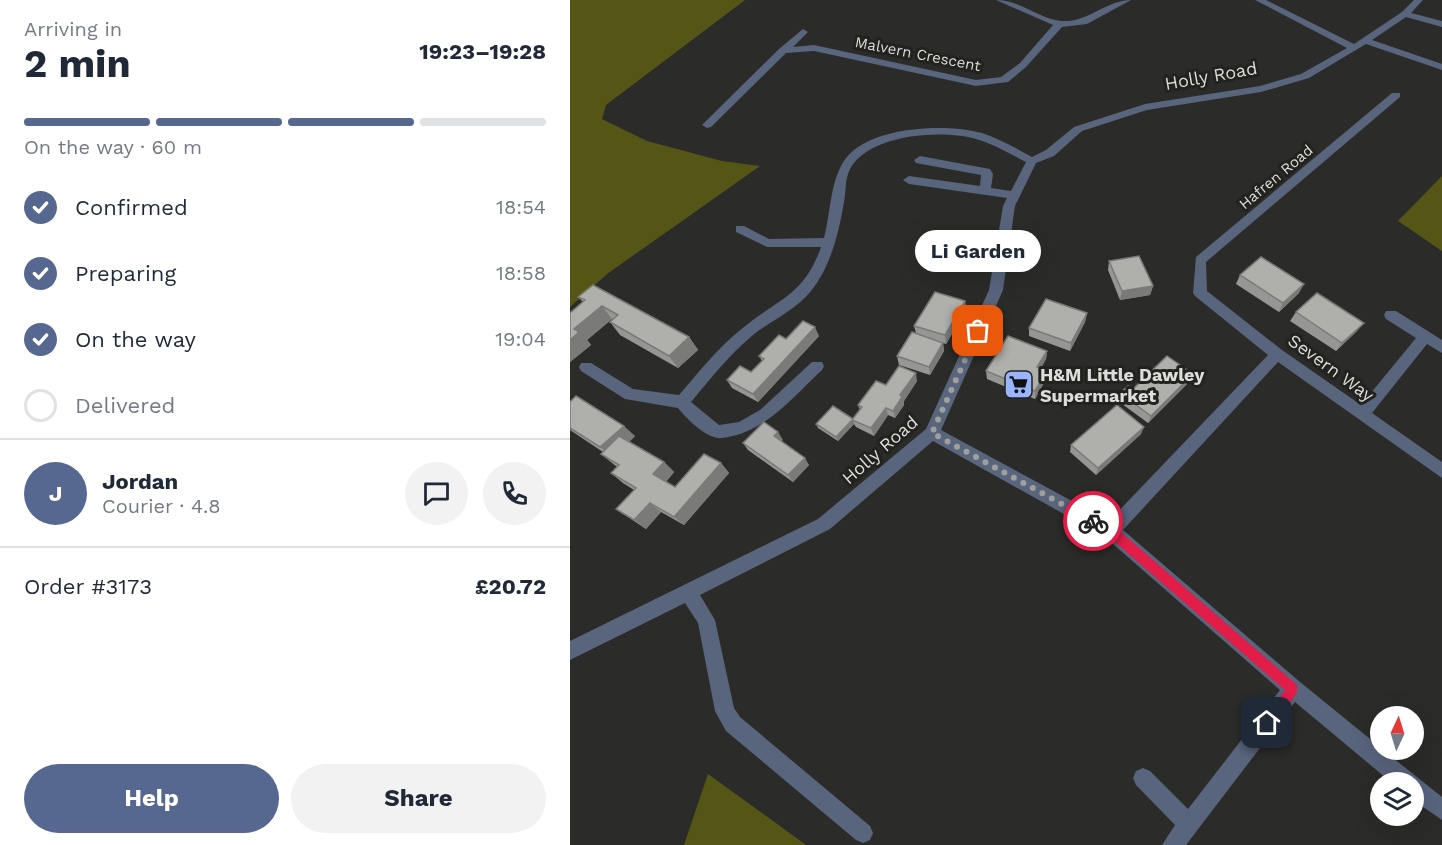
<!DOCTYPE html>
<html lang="en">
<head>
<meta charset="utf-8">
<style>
  body { margin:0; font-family:"Work Sans",sans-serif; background:#f2f2f3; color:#1f2937; height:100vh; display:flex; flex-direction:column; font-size:22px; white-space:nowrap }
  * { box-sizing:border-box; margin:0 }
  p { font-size:20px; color:#747a83 }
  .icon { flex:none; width:33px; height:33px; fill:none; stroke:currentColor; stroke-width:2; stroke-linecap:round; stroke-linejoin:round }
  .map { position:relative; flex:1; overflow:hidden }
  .details { display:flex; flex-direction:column; background:#fff; width:570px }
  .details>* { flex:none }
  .needle { width:39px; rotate:4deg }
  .fabs { position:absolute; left:800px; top:706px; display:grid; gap:12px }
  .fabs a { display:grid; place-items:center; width:54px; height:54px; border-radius:50%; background:#fff; box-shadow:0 6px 24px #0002; font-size:30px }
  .pin { position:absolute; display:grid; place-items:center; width:51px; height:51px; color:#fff; margin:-26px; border-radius:12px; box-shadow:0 3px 9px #0006 }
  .courier { position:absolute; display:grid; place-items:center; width:60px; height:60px; margin:-30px; border:4px solid #e11d48; border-radius:50%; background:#fff; color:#222; box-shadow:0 2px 8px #0007 }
  .bubble { position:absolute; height:42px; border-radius:21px; background:#fff; box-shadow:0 6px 24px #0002; font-size:20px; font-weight:700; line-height:42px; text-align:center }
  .summary em { font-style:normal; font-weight:700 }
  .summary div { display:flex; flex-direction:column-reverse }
  .summary { display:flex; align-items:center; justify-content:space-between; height:102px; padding:0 24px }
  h1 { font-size:39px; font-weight:700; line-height:45px }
  .bar { display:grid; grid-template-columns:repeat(4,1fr); gap:9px 6px; align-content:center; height:72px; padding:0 24px }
  .bar i { height:8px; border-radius:4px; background:#e0e1e3 }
  .bar .selected { background:#566890 }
  .bar p { grid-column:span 4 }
  .line { display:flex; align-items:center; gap:15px; padding:0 24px; border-top:2px solid #e0e1e3 }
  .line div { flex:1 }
  .round { display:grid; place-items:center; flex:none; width:63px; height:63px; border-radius:32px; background:#f2f2f3 }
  ol { padding:0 24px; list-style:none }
  li { display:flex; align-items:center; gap:18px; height:66px }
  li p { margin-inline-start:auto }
  li .icon { padding:6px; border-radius:50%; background:#566890; color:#fff; stroke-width:4 }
  li:last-child { color:#747a83 }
  li i { width:33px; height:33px; border:3px solid #e0e1e3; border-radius:50% }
  .cta { display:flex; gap:12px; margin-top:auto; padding:12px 24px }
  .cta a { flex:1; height:69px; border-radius:36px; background:#566890; color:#fff; font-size:24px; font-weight:700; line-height:69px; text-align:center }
  .cta a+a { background:#f2f2f3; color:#1f2937 }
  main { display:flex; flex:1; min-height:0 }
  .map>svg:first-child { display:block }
  .green { fill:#555616 }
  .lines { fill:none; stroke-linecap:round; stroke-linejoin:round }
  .minor { fill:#59647d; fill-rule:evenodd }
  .wall { fill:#969794 }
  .shaded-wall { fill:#7a7b78 }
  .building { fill:#afb0ac; stroke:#7a7b78; stroke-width:1.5 }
  .route { fill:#e11d48 }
  .done { stroke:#9f9f9d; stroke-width:6; stroke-dasharray:0 10.8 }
  .labels { text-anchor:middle; stroke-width:6; stroke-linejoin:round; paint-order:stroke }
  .far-street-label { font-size:15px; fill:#dddddb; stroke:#22221f }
  .street-label { font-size:18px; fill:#dddddb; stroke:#22221f }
  .poi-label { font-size:18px; font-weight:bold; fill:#dddddb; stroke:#22221f; text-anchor:start }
</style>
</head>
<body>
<main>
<section class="details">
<div class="summary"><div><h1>2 min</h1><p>Arriving in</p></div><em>19:23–19:28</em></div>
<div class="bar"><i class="selected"></i><i class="selected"></i><i class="selected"></i><i></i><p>On the way · 60 m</p></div>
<ol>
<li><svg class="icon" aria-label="check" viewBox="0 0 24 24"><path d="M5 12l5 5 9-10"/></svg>Confirmed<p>18:54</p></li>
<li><svg class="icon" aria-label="check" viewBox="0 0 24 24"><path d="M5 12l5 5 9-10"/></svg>Preparing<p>18:58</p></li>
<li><svg class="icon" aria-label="check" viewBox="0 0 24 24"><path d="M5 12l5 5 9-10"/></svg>On the way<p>19:04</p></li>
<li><i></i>Delivered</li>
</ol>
<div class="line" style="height:108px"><b class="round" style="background:#566890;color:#fff">J</b><div><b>Jordan</b><p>Courier · 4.8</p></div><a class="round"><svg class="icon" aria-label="chat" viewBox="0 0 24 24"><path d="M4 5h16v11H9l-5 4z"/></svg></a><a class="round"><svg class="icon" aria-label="phone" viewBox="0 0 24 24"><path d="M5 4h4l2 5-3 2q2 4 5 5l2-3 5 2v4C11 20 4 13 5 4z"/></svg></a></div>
<div class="line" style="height:78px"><div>Order #3173</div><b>£20.72</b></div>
<div class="cta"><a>Help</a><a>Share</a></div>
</section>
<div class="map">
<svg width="872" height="845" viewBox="0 0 872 845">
  <rect width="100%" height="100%" fill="#2b2c29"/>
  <!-- green -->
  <g class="green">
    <polygon points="0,0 175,0 36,105 32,119 77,141 152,161 190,166 37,274 0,307"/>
    <polygon points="872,176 872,251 828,221"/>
    <polygon points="138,774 236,845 114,845"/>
  </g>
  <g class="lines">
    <!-- minor -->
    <g class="minor">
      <path d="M426,0C450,0 469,19 491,21C518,23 536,0 561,0L517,24L492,27L456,67L438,82L406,86L244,51L216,53L141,127L137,128L132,125L209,49L233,29L238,32L223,47L244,45L406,80L431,77L450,63L483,25Z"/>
      <path d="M685,0H696L784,44L832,12L844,0H853L841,13L872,21V27L836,17L802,40L872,64V70L796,44L739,78L691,92L577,110L512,131L484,156L466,163L445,206L433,290L371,430L539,521L698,355L625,296L623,293L626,257L822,93H830V97L636,262L637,291L712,350L791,405L846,338L816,319L814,315L816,311H826L872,340V353L857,344L802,413L872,462V478L708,362L553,530L730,682L810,747V750H813L872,797V820L843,800V783H822L725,702L616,845H592L605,825L566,785L563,778L566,771L573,768L580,771L618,809L710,690L535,537L363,441L260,529L130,595L145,620L164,708L170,717L300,826L303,833L300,840L293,843L286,840L156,731L145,711L128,623L115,603L0,660V641L248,519L356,429L419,290L433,206L437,198L339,184L333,180L339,176L410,186L411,175L346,163L344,160L350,156L420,169L423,174L421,188L441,191L456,162C440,154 424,144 406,139C372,129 292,134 278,174C275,183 276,193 274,202C269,232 261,266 241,291C226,310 202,320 183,335C159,355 141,378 121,402L149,425L169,422L190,410L242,362H252L254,366L252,370C224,396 197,430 158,437C153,438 148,439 144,437C131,433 116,418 108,408L55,399L11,371L9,367L11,363H21L63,389L109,395C128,373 146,350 169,331C206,299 233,298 251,247H197L166,232V226H174L199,239L254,238C261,212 260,179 276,158C301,126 376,123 412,133C430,139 446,148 462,157L476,150L504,127L575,104L690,86L731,74L777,48Z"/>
    </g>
  </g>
  <!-- wall -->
  <g class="wall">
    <polygon points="539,261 583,286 580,295 550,300 538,270"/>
    <polygon points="670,275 729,293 709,312 666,284"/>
    <polygon points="8,297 119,337 128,350 108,368 50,335 40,322 43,319 42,319 17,340 21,345 0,362 13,302"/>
    <polygon points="395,301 396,310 376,344 373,343 374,351 360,375 329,365 327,356 346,333 344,326"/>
    <polygon points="726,312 787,331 766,351 720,321"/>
    <polygon points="517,313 515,322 500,351 459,336 459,328"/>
    <polygon points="249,336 188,402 162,388 157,380 181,372 192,361 189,356 216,339"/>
    <polygon points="477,351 476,359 471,368 476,379 465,399 417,379 416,371"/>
    <polygon points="347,381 334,401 334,405 325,418 318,415 304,436 286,427 284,424 268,441 248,428 246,424 283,419 290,410 288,405 316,385"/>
    <polygon points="619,382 578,423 548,401 550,393 563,389"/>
    <polygon points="0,402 65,436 59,442 94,462 104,472 96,482 105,487 151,463 159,473 114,525 91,512 76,529 46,509 64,490 53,483 41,473 47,467 31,454 33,452 0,430"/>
    <polygon points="571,434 526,475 500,452 501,445"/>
    <polygon points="213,440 211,441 239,465 223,482 178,450 173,443"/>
  </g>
  <!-- shaded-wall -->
  <g class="shaded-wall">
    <polygon points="734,284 729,293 709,312 713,303"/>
    <polygon points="583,286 580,295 550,300 552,291"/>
    <polygon points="395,301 396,310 376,344 375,335"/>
    <polygon points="32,306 42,319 17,340 21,345 0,362 0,340 4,329"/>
    <polygon points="517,313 515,322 500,351 501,343"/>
    <polygon points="794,323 787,331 766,351 772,343"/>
    <polygon points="245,327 249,336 188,402 183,394"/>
    <polygon points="119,337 128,350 108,368 99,356"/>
    <polygon points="373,343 374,351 360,375 359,367"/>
    <polygon points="477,351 476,359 467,375 467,367"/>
    <polygon points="477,371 476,379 465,399 465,391"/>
    <polygon points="346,373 347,381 334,401 334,405 325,418 323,411 330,395"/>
    <polygon points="623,374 619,382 578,423 581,416"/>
    <polygon points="316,408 318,415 304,436 301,428"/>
    <polygon points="283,420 284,424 268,441 266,437"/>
    <polygon points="54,426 65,436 43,458 30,447"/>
    <polygon points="574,427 571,434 526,475 528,468"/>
    <polygon points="208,432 213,440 209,443 204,436"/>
    <polygon points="235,458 239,465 223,482 218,475"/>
    <polygon points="94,462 104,472 94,484 83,474"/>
    <polygon points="151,463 159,473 114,525 104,517"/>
    <polygon points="80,503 91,512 76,529 64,520"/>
  </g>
  <!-- building -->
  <g class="building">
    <polygon points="569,256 583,286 552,291 539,261"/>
    <polygon points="691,257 734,284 713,303 670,275"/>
    <polygon points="23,285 119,337 99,356 40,322 48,315 32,306 4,329 9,332 0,340 0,313 15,300 8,297"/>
    <polygon points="365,292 395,301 375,335 344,326"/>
    <polygon points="747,293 794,323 772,343 726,312"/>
    <polygon points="476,299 517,313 501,343 459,328"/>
    <polygon points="233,321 245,327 183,394 157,380 170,366 181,372 194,359 189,356 209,335 216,339"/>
    <polygon points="342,332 373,343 359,367 327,356"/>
    <polygon points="438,336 477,351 467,367 477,371 465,391 416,371"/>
    <polygon points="597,356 623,374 581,416 550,393 558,386 563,389"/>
    <polygon points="329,366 346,373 330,395 332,397 323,411 316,408 301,428 282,420 292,407 288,405 306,381 316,385"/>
    <polygon points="6,396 54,426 30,447 0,428 0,402"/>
    <polygon points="547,405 574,427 528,468 501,445"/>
    <polygon points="263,406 283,419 266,437 246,424"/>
    <polygon points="194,422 208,432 204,436 235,458 218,475 173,443"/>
    <polygon points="49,436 94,462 83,474 105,487 134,454 151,463 104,517 80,503 64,520 46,509 66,488 41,473 49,465 31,454"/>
  </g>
  <!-- route -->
  <polygon class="route" points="523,516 545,527 727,685 727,693 701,727 697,729 693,727 691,723 715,690 537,535 519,525 518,521"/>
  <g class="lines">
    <!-- done -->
    <polyline class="done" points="408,331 362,433 523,521"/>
  </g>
  <!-- icons -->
  <defs>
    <symbol id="supermarket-square" viewBox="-11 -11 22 22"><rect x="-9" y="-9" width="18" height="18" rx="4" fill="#99b5fd" stroke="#22221f"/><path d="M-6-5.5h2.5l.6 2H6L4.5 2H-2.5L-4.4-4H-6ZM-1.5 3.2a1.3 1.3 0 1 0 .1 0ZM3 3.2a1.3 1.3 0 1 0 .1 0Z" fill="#111"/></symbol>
  </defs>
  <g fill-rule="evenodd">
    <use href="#supermarket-square" x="432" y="368" width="33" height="33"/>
  </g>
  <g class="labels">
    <!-- far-street labels -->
    <g class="far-street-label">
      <text transform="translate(348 54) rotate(11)" y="5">Malvern Crescent</text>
      <text transform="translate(706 177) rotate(-40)" y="5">Hafren Road</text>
    </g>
    <!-- street labels -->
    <g class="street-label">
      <text transform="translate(641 76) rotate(-10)" y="6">Holly Road</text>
      <text transform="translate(761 368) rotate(36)" y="6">Severn Way</text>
      <text transform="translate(310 450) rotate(-41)" y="6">Holly Road</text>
    </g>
    <!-- poi labels -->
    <g class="poi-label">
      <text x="470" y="381">H&amp;M Little Dawley<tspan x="470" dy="21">Supermarket</tspan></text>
    </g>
  </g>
</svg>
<div class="fabs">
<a><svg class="needle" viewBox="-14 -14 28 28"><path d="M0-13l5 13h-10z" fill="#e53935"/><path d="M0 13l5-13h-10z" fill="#747a83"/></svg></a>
<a><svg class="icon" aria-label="layers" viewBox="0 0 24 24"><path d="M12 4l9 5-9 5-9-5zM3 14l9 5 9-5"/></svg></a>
</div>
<div class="pin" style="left:408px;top:331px;background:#ea580c"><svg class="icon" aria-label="bag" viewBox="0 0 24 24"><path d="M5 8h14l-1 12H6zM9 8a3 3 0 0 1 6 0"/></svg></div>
<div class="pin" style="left:697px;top:723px;background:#1f2937"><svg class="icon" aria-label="home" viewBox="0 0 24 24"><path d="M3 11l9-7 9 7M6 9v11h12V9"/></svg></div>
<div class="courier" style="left:523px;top:521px"><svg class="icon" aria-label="bike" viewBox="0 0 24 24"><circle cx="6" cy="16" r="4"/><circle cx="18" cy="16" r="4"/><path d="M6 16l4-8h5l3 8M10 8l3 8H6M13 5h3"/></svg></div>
<div class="bubble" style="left:345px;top:230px;width:126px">Li Garden</div>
</div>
</main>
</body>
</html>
